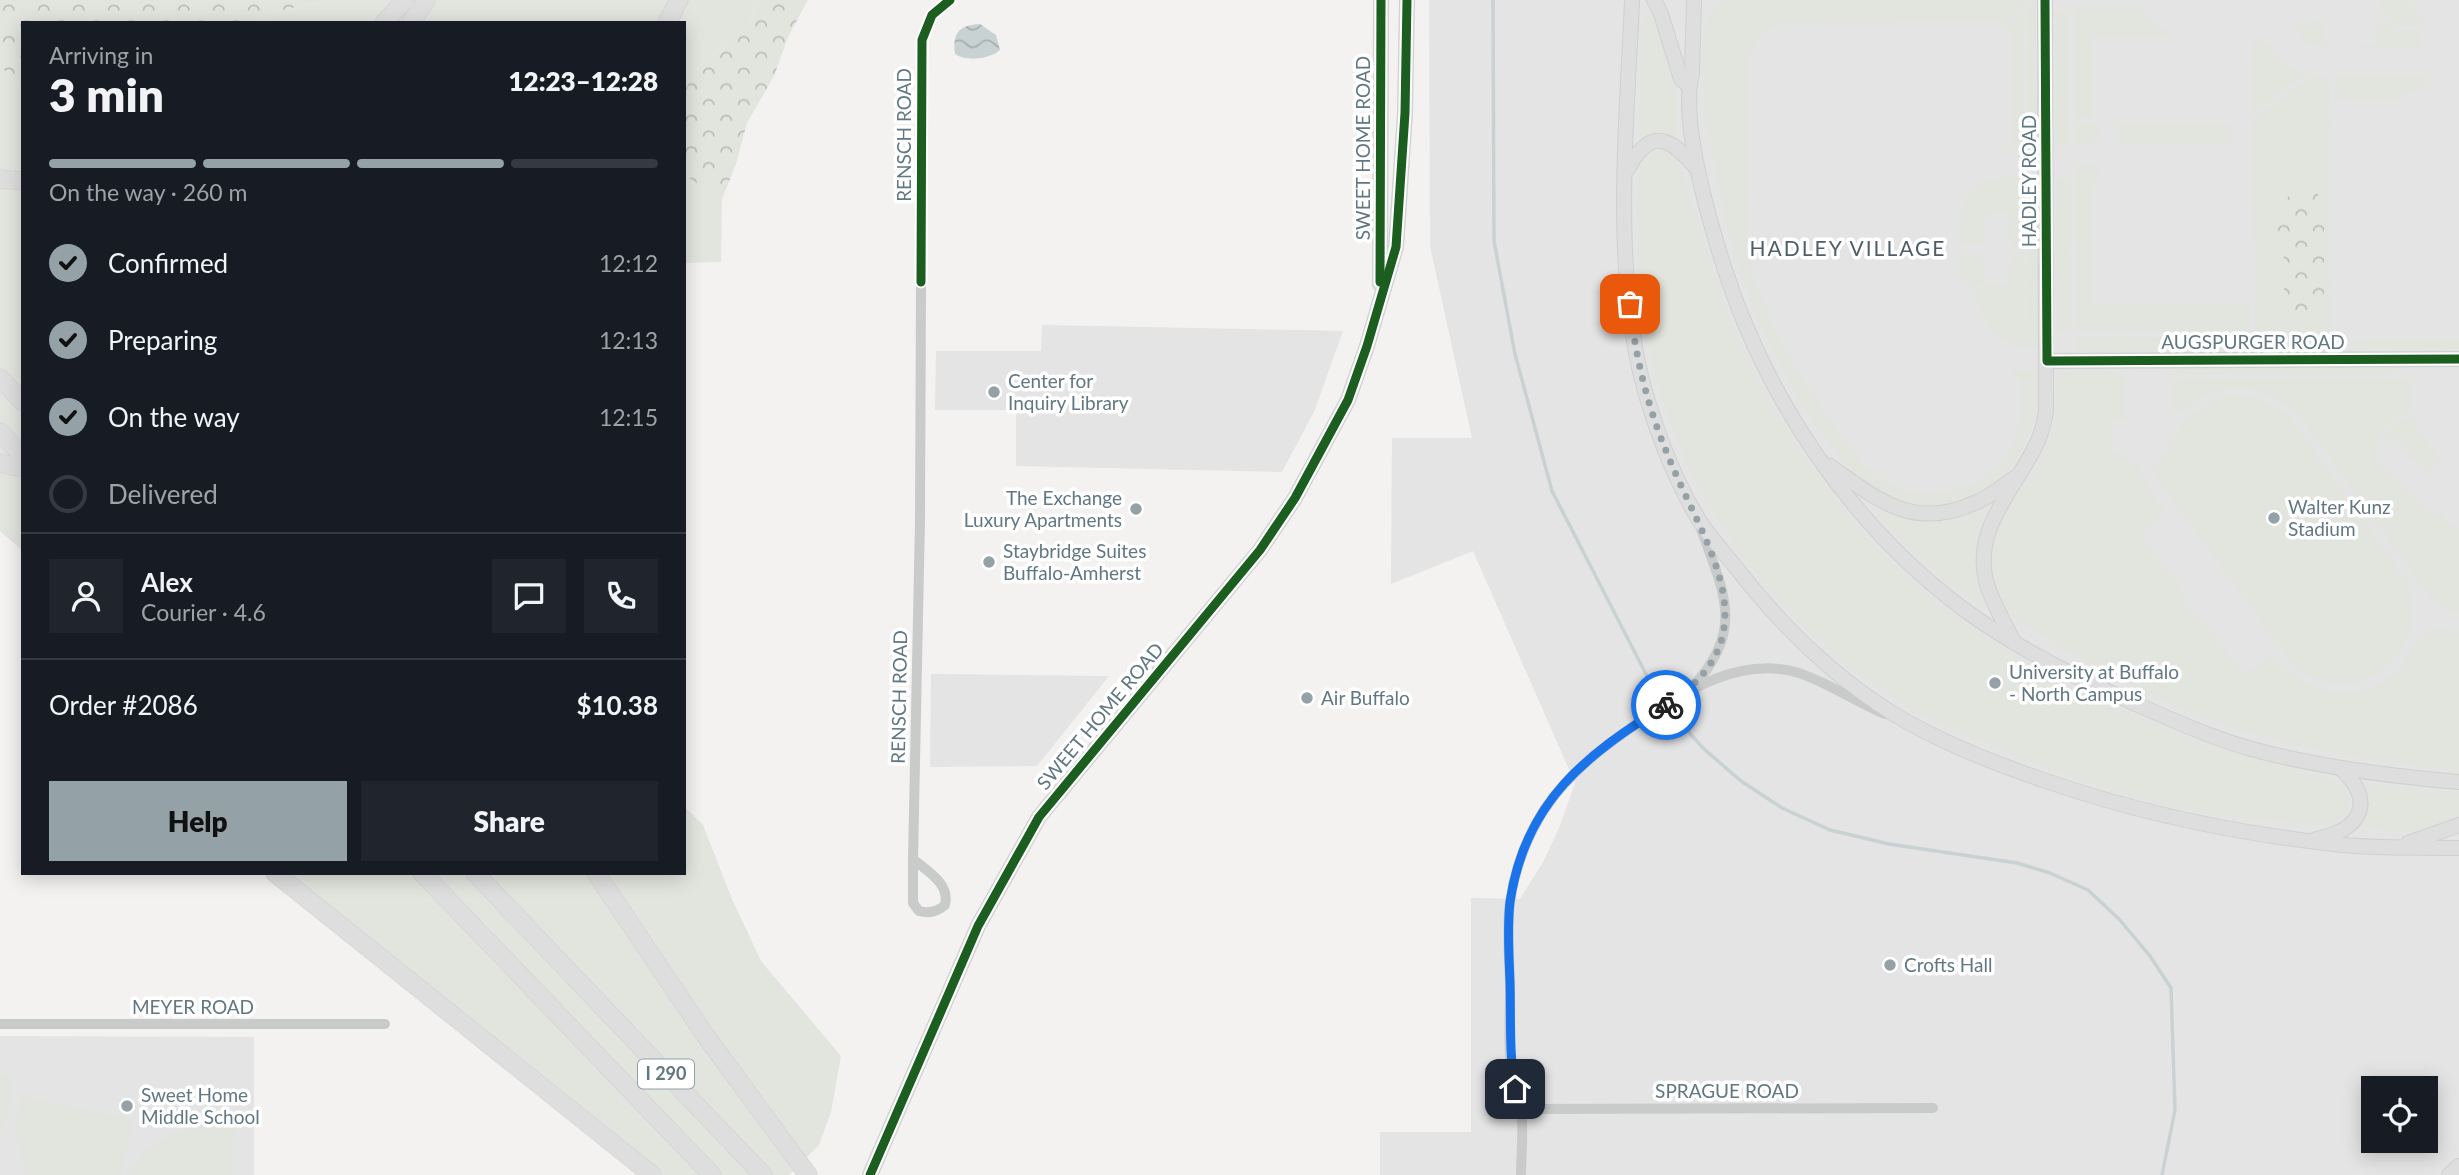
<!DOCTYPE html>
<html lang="en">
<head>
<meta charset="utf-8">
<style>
  body { margin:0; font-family:Lato,sans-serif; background:#20242c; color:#f1f3f6; height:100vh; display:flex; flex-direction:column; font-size:26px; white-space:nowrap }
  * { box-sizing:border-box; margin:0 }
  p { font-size:23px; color:#9ea1a6 }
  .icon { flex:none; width:38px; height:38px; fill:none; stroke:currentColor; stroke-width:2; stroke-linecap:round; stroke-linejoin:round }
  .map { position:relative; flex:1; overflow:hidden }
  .drawer { position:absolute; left:21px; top:21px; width:665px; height:854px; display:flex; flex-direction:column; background:#171b24; border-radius:0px; box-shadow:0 4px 18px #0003 }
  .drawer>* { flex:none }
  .tools { position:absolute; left:2361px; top:1076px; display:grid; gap:14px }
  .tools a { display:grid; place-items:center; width:77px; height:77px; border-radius:0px; background:#171b24; box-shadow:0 4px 18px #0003; font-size:35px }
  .pin { position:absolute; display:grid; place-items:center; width:60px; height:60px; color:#fff; margin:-30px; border-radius:14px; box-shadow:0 4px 10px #0006 }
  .courier { position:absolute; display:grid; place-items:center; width:70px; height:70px; margin:-35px; border:5px solid #1a73e8; border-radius:50%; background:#fff; color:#222; box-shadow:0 2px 9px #0007 }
  .headline em { font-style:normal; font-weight:800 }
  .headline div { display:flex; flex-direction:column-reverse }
  .headline { display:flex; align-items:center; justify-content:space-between; height:119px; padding:0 28px }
  h1 { font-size:46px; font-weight:800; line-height:52px }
  .bar { display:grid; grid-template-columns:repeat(4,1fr); gap:10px 7px; align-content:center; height:84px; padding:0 28px }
  .bar i { height:9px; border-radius:5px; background:#363941 }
  .bar .selected { background:#94a2a8 }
  .bar p { grid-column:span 4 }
  .line { display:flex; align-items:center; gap:18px; padding:0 28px; border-top:2px solid #363941 }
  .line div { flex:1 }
  .round { display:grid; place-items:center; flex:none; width:74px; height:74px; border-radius:0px; background:#20242c }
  ol { padding:0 28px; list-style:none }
  li { display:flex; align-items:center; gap:21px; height:77px }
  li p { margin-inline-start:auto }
  li .icon { padding:7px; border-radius:50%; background:#94a2a8; color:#111; stroke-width:4 }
  li:last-child { color:#9ea1a6 }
  li i { width:38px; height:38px; border:4px solid #363941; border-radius:50% }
  .button { display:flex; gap:14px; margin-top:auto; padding:14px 28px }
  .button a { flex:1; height:80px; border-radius:0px; background:#94a2a8; color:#111; font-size:28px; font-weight:800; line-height:80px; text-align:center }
  .button a+a { background:#20242c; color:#f1f3f6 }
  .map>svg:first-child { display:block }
  .built { fill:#e3e4e3; fill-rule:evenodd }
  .green { fill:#e2e5de }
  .forest { fill:url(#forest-crowns) }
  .water { fill:url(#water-waves) }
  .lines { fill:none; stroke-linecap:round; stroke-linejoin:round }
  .stream { stroke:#c8d2d3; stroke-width:3.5 }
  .secondary-casing { stroke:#cfd0d0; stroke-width:16 }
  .highway-casing { stroke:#cfcfcf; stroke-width:19 }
  .street { stroke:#c9cbcb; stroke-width:10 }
  .secondary { stroke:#dededf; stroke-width:14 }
  .highway { stroke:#dededf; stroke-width:18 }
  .cycleway-casing { stroke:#fff; stroke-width:13 }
  .cycleway { stroke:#1b5e20; stroke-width:9 }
  .done { stroke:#94a2a8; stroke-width:7; stroke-dasharray:0 12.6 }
  .route { stroke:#1a73e8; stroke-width:9 }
  .poi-dot { fill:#94a2a8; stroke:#fff; stroke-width:2.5 }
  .labels { text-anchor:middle; stroke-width:7; stroke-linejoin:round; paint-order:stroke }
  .shield { fill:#fff; stroke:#90a0a7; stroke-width:2 }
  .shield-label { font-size:18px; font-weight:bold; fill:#617781 }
  .street-label { font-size:19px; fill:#617781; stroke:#fff }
  .poi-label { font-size:19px; fill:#617781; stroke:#fff; text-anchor:start }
  .neighbourhood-label { font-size:21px; letter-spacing:2px; fill:#505f66; stroke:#fff }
</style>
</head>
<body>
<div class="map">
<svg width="2459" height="1175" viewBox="0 0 2459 1175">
  <defs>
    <pattern id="forest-crowns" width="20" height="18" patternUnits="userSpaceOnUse" patternTransform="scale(1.75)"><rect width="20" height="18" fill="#e2e5de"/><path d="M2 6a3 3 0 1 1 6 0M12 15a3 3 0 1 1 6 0" fill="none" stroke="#bbbeb9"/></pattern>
    <pattern id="water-waves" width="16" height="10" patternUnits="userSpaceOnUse" patternTransform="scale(1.75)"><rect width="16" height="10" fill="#c8d2d3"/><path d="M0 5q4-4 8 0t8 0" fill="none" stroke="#a6afb1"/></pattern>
  </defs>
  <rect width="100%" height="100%" fill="#f3f2f0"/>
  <!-- built -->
  <g class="built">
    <path d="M1429,0H2459V1175H1380V1132H1471V898L1520,899L1543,862L1559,828L1575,783L1473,551L1391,584L1392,438H1472L1430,246ZM2373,1088H2426V1141H2373Z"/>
    <polygon points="1042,325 1343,331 1314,412 1282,472 1016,466 1016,410 935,410 936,351 1041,351"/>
    <polygon points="931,674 1109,676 1037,766 930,767"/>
    <polygon points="0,1036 254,1037 254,1175 0,1175"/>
  </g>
  <!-- green -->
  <g class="green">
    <polygon points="329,0 759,0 749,25 698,67 684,92 684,23 258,23 269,13"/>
    <path d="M1726,0H2030L2002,32V21L1787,23C1763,29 1751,46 1747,69C1747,115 1748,162 1748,208C1748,224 1745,245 1749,261C1768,326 1803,385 1844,439C1856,455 1870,474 1888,484C1915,499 1949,496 1975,482C2021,457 2022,424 2021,378H2013V370L2030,371C2039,378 2038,385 2038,395C2037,430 2020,460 1994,483C1981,495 1964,502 1947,505C1930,508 1909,508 1894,501C1828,469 1768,353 1745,286C1727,237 1719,187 1710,136L1707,133C1705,108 1698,38 1707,18C1710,9 1718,3 1726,0Z"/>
    <polygon points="2332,0 2408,0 2425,17 2422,17 2422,25 2399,25 2387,13 2380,13 2379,0"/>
    <polygon points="2032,2 2036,12 2037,138 2033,147 2028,149 2026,10"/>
    <polygon points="2078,7 2141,7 2154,23 2171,33 2167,37 2092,38 2092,118 2077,118 2075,115 2074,10"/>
    <polygon points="2055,11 2067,11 2069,13 2069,150 2061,148 2056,140"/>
    <polygon points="2023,13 2024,149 2004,150 2004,146 2013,145 2013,34 2005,34"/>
    <polygon points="1651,15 1654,16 1676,76 1676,138 1659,134 1639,141 1642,23 1646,17"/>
    <polygon points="2380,18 2384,18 2397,30 2420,30 2422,46 2418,49 2319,47 2304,41 2293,28 2323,19 2325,46 2377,46 2378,22"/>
    <polygon points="2257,40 2263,44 2267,43 2282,62 2305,74 2253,114 2252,45"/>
    <polygon points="0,66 23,89 23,551 0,531"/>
    <polygon points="2312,76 2326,77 2326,82 2329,83 2330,336 2257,331 2255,329 2253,119"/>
    <polygon points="2429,76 2428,82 2394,99 2334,98 2337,77"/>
    <polygon points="2076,123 2098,124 2099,137 2096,143 2076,145"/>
    <polygon points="2121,123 2229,123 2231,124 2231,142 2230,144 2121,145 2119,143 2119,125"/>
    <path d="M1653,151C1666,149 1674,153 1680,164L1727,312L1752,368L1779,417L1813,470L1861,530L1914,582L1954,616L2037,670L2103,703L2213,746L2337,781C2358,794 2351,822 2326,825C2277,821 2225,819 2176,808C2109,792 2046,770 1983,742C1955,730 1926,718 1900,702C1767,621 1674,484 1645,331C1635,278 1637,224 1639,170L1642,160Z"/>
    <polygon points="2076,164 2094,165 2102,174 2100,181 2093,182 2093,305 2249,305 2248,329 2244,331 2078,331"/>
    <polygon points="684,172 687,176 722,199 721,262 684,263"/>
    <path d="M2024,177V249H2013V239H2008L2007,213H1990L1989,217H1985V245H1960C1960,192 1968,177 2024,177Z"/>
    <polygon points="2027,177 2037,178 2038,345 2035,349 2027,349"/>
    <polygon points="2068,178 2070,180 2071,328 2064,332 2057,332 2056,179"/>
    <path d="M2013,252H2024L2025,349H2016L2015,344C1994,341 1983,313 1972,296L1990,284H2008V262H2013Z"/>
    <polygon points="1960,255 1985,255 1985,282 1971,291 1961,276"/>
    <polygon points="2166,337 2166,350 2077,351 2076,341 2080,338"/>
    <polygon points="2170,337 2259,337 2329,344 2319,350 2171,350"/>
    <polygon points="2459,341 2459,349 2355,349 2346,344 2350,342"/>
    <polygon points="2394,368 2398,374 2171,375 2172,369"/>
    <path d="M2069,370H2117L2125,377L2126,419L2113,421L2114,452C2135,453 2147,479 2153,495C2156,502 2163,508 2167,514L2140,533L2186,595L2182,599L2195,617L2199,614L2244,675L2273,655C2306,696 2362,708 2401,666C2409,657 2413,642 2423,635C2434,627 2447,629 2459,634V771C2361,762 2256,742 2165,702C2131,688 2099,669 2067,650C2037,633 2000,616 1990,580C1980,542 2006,508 2028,480C2044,460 2054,432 2056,407C2057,398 2055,388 2058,380C2060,375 2064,372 2069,370Z"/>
    <path d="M2410,378L2413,411L2396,418L2374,438L2381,446L2373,457L2387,472L2391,469L2394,472L2391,476C2405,491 2420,504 2437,515L2441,511L2445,514L2442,518L2459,530V613L2446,609L2431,599L2301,418C2278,391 2238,379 2205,396C2193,401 2185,413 2171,413V379Z"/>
    <path d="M2230,397C2254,395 2274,403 2292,419L2407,581C2434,654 2356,716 2293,665L2150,469L2163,459L2180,426L2190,415L2213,401Z"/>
    <polygon points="2412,416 2423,438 2440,459 2429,473 2413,456 2409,459 2406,455 2409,451 2395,436 2391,440 2389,438 2383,444 2378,438 2399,420"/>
    <path d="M1991,503L1994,505C1978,538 1970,572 1987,606L1985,609C1952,587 1898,541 1876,508L1908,517L1964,514Z"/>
    <polygon points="2363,783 2459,793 2459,821 2426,831 2380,830 2358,826 2368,803"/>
    <polygon points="684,806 703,825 732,899 761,961 841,1056 831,1112 819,1145 789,1175 652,1175 275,873 684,873"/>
    <path d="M0,1074H13C13,1096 10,1115 0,1135Z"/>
    <path d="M21,1096L126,1118L132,1126L121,1175H27C16,1148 15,1124 21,1096Z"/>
    <path d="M217,1123L234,1124L233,1175H127C146,1141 180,1126 217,1123Z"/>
  </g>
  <!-- forest -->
  <g class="forest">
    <polygon points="0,0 329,0 269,13 258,23 23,23 23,89 0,66"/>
    <polygon points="759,0 808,0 788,37 774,76 747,123 736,164 722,199 686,176 684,172 684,92 698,67 749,25"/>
    <path d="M2311,190L2319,195L2324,207V297C2317,311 2293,324 2285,304C2282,287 2287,271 2283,254C2281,245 2276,237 2274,228C2270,205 2290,191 2311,190Z"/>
  </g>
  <!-- water -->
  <path class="water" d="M980,24L996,35L1000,50C990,59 966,62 955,54C952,33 959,25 980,24Z"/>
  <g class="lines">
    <!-- stream -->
    <polyline class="stream" points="1493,0 1494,241 1515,354 1552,491 1648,678 1674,716 1704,749 1741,781 1782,808 1830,830 1889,844 2017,863 2050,873 2088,890 2119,919 2150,956 2171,988 2175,1110 2162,1175"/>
    <defs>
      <g id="secondary">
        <path d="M1632,0C1627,124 1611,279 1647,398C1659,438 1675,479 1696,515C1707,534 1724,552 1738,570C1781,625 1833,676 1892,713C1939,742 1993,763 2046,781C2139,813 2234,833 2333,844C2374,849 2417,847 2459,848"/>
        <polyline points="1654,0 1661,14 1681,79 1689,86"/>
        <path d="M1694,0L1692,74C1680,121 1709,220 1724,267C1767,400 1850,524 1962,608C2013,646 2072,676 2129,701C2168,718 2207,736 2248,748C2316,767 2388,776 2459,782"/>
        <path d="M1628,169C1651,125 1671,138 1698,170"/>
        <polyline points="1380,284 1381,0"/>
        <polyline points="2047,361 2459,359"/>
        <path d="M1830,466C1880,501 1914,532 1979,501C1993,495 2003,485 2016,477"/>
        <path d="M2013,640C2003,621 1992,602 1986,581C1973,529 2014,490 2035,447C2041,436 2044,424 2046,411L2045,0"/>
        <path d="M2316,839C2360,831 2377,802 2341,769"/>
        <polyline points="2408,843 2459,825"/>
        <polyline points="870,1175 978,926 1039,817 1260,550 1295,498 1348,400 1367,346 1396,247 1405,113 1407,0"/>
        <polyline points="2449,1175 2459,1166"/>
      </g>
      <g id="highway">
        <polyline points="384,23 405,0"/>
        <polyline points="411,23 426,0"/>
        <polyline points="667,23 679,0"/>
        <polyline points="0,179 23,181"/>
        <polyline points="0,378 23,402"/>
        <polyline points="0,432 23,456"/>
        <polyline points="0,463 23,468"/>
        <polyline points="275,873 652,1175"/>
        <polyline points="422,873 712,1175"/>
        <polyline points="475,873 763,1175"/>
        <polyline points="596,873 705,1035 808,1175"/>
      </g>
    </defs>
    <!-- secondary casing -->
    <use href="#secondary" class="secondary-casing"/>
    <!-- highway casing -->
    <use href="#highway" class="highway-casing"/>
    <!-- street -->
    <g class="street">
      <path d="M1693,686C1745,631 1724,592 1701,529"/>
      <path d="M913,859C928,872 950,883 945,905C937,912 929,914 919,911L913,903V859L920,520L922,49C923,28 931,11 950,0"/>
      <polyline points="0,1024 385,1024"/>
      <polyline points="1521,1109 1933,1108"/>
      <path d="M1521,1175C1521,1154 1524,1132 1521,1111C1519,1096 1513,1081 1511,1065C1508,1041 1510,1016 1510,991C1510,962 1506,930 1510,901C1524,815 1569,769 1638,723C1686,691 1740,655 1799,673C1829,683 1856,702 1885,714"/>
    </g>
    <!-- secondary -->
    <use href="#secondary" class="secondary"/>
    <!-- highway -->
    <use href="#highway" class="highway"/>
    <defs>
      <g id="cycleway">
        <polyline points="2045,0 2047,361 2459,359"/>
        <polyline points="921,282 922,40 932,15 950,0"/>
        <polyline points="1380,282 1381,0"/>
        <polyline points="870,1175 978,926 1039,817 1260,550 1295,498 1348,400 1367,346 1396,247 1405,113 1407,0"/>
      </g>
    </defs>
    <!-- cycleway casing -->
    <use href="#cycleway" class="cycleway-casing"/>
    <!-- cycleway -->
    <use href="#cycleway" class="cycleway"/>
  </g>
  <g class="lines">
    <!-- done -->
    <path class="done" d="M1630,304C1635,357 1648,409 1669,458C1705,547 1776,636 1666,705"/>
    <!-- route -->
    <path class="route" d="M1515,1089C1509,1053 1511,1018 1510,982C1509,956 1507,928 1510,902C1525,801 1586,755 1666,705"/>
  </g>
  <!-- markers -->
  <g class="poi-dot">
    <circle cx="994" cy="392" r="7"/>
    <circle cx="1136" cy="509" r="7"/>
    <circle cx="2274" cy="518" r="7"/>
    <circle cx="989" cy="562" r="7"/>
    <circle cx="1995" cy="683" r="7"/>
    <circle cx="1307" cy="698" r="7"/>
    <circle cx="1890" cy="965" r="7"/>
    <circle cx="127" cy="1106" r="7"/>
  </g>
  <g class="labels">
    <!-- shield labels -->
    <rect class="shield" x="638" y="1059.5" width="56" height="29" rx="5"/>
    <g class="shield-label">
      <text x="666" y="1080">I 290</text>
    </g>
    <!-- street labels -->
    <g class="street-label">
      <text transform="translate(904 135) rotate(-90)" y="7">RENSCH ROAD</text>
      <text transform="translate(1363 148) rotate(-90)" y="7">SWEET HOME ROAD</text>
      <text transform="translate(2029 181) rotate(-90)" y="7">HADLEY ROAD</text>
      <text x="2253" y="349">AUGSPURGER ROAD</text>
      <text transform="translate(899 697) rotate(-89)" y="7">RENSCH ROAD</text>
      <text transform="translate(1100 716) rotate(-50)" y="7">SWEET HOME ROAD</text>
      <text x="193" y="1014">MEYER ROAD</text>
      <text x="1727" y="1098">SPRAGUE ROAD</text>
    </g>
    <!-- poi labels -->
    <g class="poi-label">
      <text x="1008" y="388">Center for<tspan x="1008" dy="22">Inquiry Library</tspan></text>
      <text x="1122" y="505" text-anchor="end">The Exchange<tspan x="1122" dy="22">Luxury Apartments</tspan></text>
      <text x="2288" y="514">Walter Kunz<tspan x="2288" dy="22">Stadium</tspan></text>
      <text x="1003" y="558">Staybridge Suites<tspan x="1003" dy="22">Buffalo-Amherst</tspan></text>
      <text x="2009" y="679">University at Buffalo<tspan x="2009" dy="22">- North Campus</tspan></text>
      <text x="1321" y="705">Air Buffalo</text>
      <text x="1904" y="972">Crofts Hall</text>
      <text x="141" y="1102">Sweet Home<tspan x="141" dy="22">Middle School</tspan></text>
    </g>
    <!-- neighbourhood labels -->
    <g class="neighbourhood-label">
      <text x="1848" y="256">HADLEY VILLAGE</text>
    </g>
  </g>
</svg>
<div class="tools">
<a><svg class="icon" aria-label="locate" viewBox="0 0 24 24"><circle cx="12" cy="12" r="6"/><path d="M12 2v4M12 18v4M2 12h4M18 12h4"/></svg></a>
</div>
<div class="pin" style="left:1630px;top:304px;background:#ea580c"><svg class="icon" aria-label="bag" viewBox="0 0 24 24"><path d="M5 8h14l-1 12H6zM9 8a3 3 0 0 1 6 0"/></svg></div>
<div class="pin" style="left:1515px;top:1089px;background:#1f2937"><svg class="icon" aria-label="home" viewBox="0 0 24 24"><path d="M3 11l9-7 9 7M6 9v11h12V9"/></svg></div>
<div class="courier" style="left:1666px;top:705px"><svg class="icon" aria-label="bike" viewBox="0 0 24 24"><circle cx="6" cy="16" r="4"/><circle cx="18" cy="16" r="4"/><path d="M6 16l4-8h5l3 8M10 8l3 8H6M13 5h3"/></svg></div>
<section class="drawer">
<div class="headline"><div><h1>3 min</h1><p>Arriving in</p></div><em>12:23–12:28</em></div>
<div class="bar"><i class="selected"></i><i class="selected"></i><i class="selected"></i><i></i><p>On the way · 260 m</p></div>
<ol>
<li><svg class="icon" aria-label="check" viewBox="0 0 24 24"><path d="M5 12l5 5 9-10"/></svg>Confirmed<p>12:12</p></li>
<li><svg class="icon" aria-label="check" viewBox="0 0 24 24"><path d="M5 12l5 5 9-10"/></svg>Preparing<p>12:13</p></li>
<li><svg class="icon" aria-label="check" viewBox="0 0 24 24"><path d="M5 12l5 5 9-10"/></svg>On the way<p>12:15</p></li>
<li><i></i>Delivered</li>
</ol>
<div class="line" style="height:126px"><a class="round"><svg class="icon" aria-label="person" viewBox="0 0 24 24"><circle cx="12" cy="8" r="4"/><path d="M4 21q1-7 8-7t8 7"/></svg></a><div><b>Alex</b><p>Courier · 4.6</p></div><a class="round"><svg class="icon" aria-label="chat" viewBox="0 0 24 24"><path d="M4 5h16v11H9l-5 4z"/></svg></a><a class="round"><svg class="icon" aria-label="phone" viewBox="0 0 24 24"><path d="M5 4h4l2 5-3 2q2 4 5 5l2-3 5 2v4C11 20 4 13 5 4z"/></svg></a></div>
<div class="line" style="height:91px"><div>Order #2086</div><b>$10.38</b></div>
<div class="button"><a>Help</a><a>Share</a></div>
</section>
</div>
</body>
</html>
